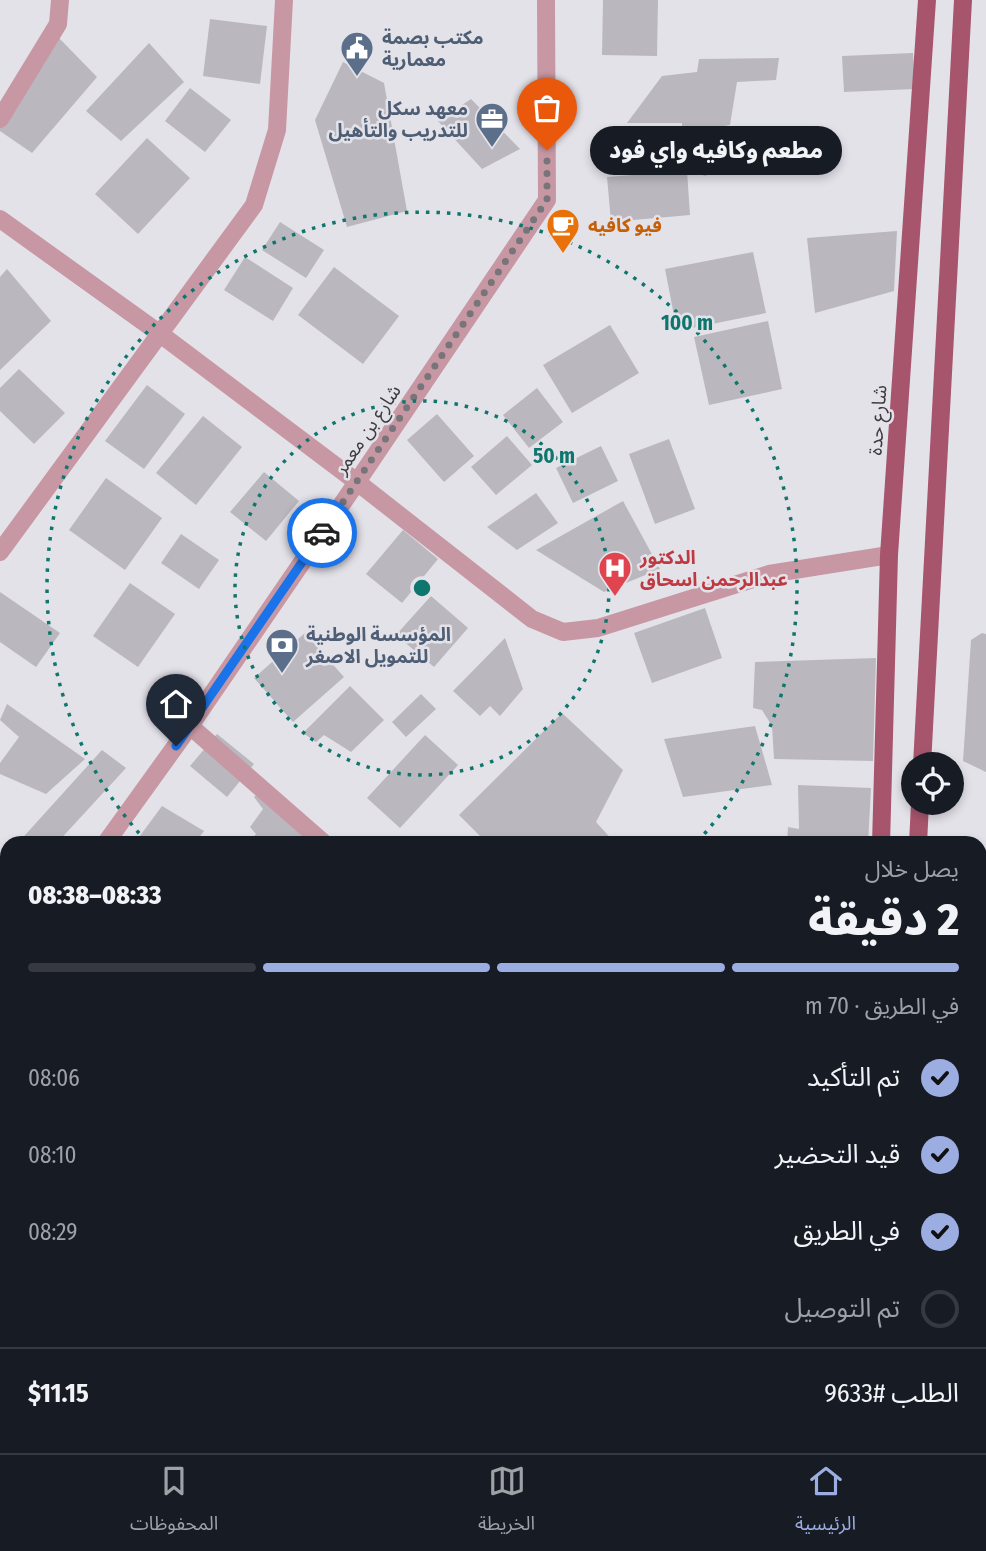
<!DOCTYPE html>
<html lang="ar">
<head>
<meta charset="utf-8">
<style>
  body { margin:0; font-family:"Fira Sans Condensed","Noto Sans Arabic",sans-serif; background:#20242c; color:#f1f3f6; direction:rtl; height:100vh; display:flex; flex-direction:column; font-size:26px; white-space:nowrap }
  * { box-sizing:border-box; margin:0 }
  p { font-size:23px; color:#9ea1a6 }
  .icon { flex:none; width:38px; height:38px; fill:none; stroke:currentColor; stroke-width:2; stroke-linecap:round; stroke-linejoin:round }
  .map { position:relative; flex:1; overflow:hidden; direction:ltr }
  .side { position:absolute; left:0px; top:836px; width:987px; height:618px; display:flex; flex-direction:column; background:#171b24; border-radius:21px 21px 0 0; box-shadow:0 4px 10px #0003; direction:rtl }
  .side>* { flex:none }
  .controls { position:absolute; left:901px; top:752px; display:grid; gap:14px }
  .controls a { display:grid; place-items:center; width:63px; height:63px; border-radius:50%; background:#171b24; box-shadow:0 4px 10px #0003; font-size:35px }
  .pin { position:absolute; display:grid; place-items:center; width:60px; height:60px; color:#fff; margin:-72px -30px; border-radius:50% 50% 50% 0; rotate:-45deg; box-shadow:0 0 7px #0007 }
  .pin .icon { rotate:45deg }
  .courier { position:absolute; display:grid; place-items:center; width:70px; height:70px; margin:-35px; border:5px solid #1a73e8; border-radius:50%; background:#fff; color:#222; box-shadow:0 2px 9px #0007 }
  .bubble { position:absolute; height:49px; border-radius:24px; background:#171b24; box-shadow:0 4px 10px #0003; font-size:23px; font-weight:800; line-height:49px; text-align:center; direction:rtl }
  .overview em { font-style:normal; font-weight:800 }
  .overview div { display:flex; flex-direction:column-reverse }
  .overview { display:flex; align-items:center; justify-content:space-between; height:119px; padding:0 28px }
  h1 { font-size:46px; font-weight:800; line-height:52px }
  .bar { display:grid; grid-template-columns:repeat(4,1fr); gap:10px 7px; align-content:center; height:84px; padding:0 28px }
  .bar i { height:9px; border-radius:5px; background:#363941 }
  .bar .selected { background:#9cade2 }
  .bar p { grid-column:span 4 }
  .line { display:flex; align-items:center; gap:18px; padding:0 28px; border-top:2px solid #363941 }
  .line div { flex:1 }
  ol { padding:0 28px; list-style:none }
  li { display:flex; align-items:center; gap:21px; height:77px }
  li p { margin-inline-start:auto }
  li .icon { padding:7px; border-radius:50%; background:#9cade2; color:#111; stroke-width:4 }
  li:last-child { color:#9ea1a6 }
  li i { width:38px; height:38px; border:4px solid #363941; border-radius:50% }
  .tab-bar { display:flex; justify-content:space-around; align-items:center; height:98px; border-top:2px solid #363941; background:#171b24; font-size:19px; color:#9ea1a6 }
  .tab-bar a { display:grid; justify-items:center; gap:4px }
  .tab-bar .selected { color:#9cade2 }
  .map>svg:first-child { display:block }
  .building { fill:#bab8be }
  .lines { fill:none; stroke-linecap:round; stroke-linejoin:round }
  .minor { stroke:#c798a3; stroke-width:18 }
  .primary { stroke:#a7556d; stroke-width:18 }
  .trunk { stroke:#a04864; stroke-width:19 }
  .done { stroke:#77757a; stroke-width:7; stroke-dasharray:0 12.6 }
  .route { stroke:#1a73e8; stroke-width:9 }
  .ring { fill:none; stroke:#0f766e; stroke-width:3.5; stroke-dasharray:3.5 7 }
  .labels { text-anchor:middle; stroke-width:5; stroke-linejoin:round; paint-order:stroke }
  .service-label { font-size:19px; font-weight:bold; fill:#4e5e75; stroke:#e4e2e9; text-anchor:start }
  .food-label { font-size:19px; font-weight:bold; fill:#c56008; stroke:#e4e2e9; text-anchor:start }
  .street-label { font-size:19px; fill:#3c3b3e; stroke:#e4e2e9 }
  .health-label { font-size:19px; font-weight:bold; fill:#be3a42; stroke:#e4e2e9; text-anchor:start }
  .centre { fill:#0f766e; stroke:#e4e2e9; stroke-width:3.5 }
  .ring-label { font-size:21px; text-anchor:middle; font-weight:bold; fill:#0f766e; stroke:#e4e2e9; stroke-width:5; stroke-linejoin:round; paint-order:stroke }
</style>
</head>
<body>
<div class="map">
<svg width="986" height="1453" viewBox="0 0 986 1453">
  <rect width="100%" height="100%" fill="#e4e2e9"/>
  <!-- building -->
  <g class="building">
    <polygon points="603,0 658,0 657,56 602,55"/>
    <polygon points="210,19 267,26 260,84 203,76"/>
    <polygon points="58,37 97,77 32,153 0,131 0,123"/>
    <polygon points="149,43 184,82 121,141 86,111"/>
    <polygon points="913,53 915,89 844,92 842,56"/>
    <polygon points="779,58 776,80 737,82 730,125 706,129 706,176 687,171 690,215 611,222 607,177 683,171 682,123 627,123 662,76 697,72 699,59"/>
    <polygon points="343,62 384,83 407,211 347,227 315,120"/>
    <polygon points="190,88 231,120 205,152 165,121"/>
    <polygon points="471,99 520,149 482,169 438,121"/>
    <polygon points="147,138 190,178 138,234 95,194"/>
    <polygon points="280,222 324,250 306,278 262,250"/>
    <polygon points="897,231 894,291 815,313 807,238"/>
    <polygon points="753,252 766,313 677,331 665,269"/>
    <polygon points="245,257 293,288 273,321 224,290"/>
    <polygon points="334,267 399,316 363,364 298,315"/>
    <polygon points="7,269 51,321 0,370 0,277"/>
    <polygon points="768,321 782,389 709,405 694,337"/>
    <polygon points="610,325 639,373 572,413 543,365"/>
    <polygon points="19,369 65,413 34,444 0,411 0,388"/>
    <polygon points="147,385 185,414 144,469 105,441"/>
    <polygon points="537,388 563,422 529,448 503,415"/>
    <polygon points="437,414 474,456 444,482 407,440"/>
    <polygon points="203,416 242,447 196,505 156,473"/>
    <polygon points="507,436 532,465 496,495 471,467"/>
    <polygon points="669,439 695,509 655,524 629,454"/>
    <polygon points="601,446 618,481 573,503 556,468"/>
    <polygon points="264,472 299,501 266,541 230,512"/>
    <polygon points="106,478 162,518 125,570 69,530"/>
    <polygon points="536,493 558,523 517,550 487,527"/>
    <polygon points="623,501 660,569 604,592 536,550"/>
    <polygon points="403,530 438,559 402,603 366,574"/>
    <polygon points="181,534 219,560 199,589 161,563"/>
    <polygon points="130,583 175,614 138,667 93,636"/>
    <polygon points="0,592 60,633 36,667 0,642"/>
    <polygon points="431,596 468,628 434,667 396,635"/>
    <polygon points="705,608 722,658 652,683 634,633"/>
    <polygon points="305,633 344,677 293,722 254,678"/>
    <polygon points="982,633 986,634 986,772 963,761 971,640"/>
    <polygon points="505,638 523,689 500,716 490,706 480,716 453,691"/>
    <polygon points="876,658 873,761 774,759 772,726 762,710 753,708 755,662"/>
    <polygon points="350,686 384,720 351,752 324,735 316,742 303,733"/>
    <polygon points="421,694 436,709 406,737 392,722"/>
    <polygon points="7,704 85,759 46,794 0,774 0,763 19,737 0,720"/>
    <polygon points="562,713 623,770 596,822 616,844 488,844 459,815"/>
    <polygon points="755,726 772,785 683,797 664,739"/>
    <polygon points="217,734 254,764 227,797 190,766"/>
    <polygon points="425,735 458,765 400,828 367,798"/>
    <polygon points="102,750 126,768 56,844 17,844"/>
    <polygon points="798,785 871,788 868,844 787,844 788,827 799,829"/>
    <polygon points="265,786 320,844 248,844 256,834 250,827 263,809 254,797"/>
    <polygon points="162,806 204,831 194,844 134,844"/>
    <polygon points="0,930 7,935 7,952 0,961"/>
    <polygon points="5,1035 7,1036 7,1146 0,1141 0,1041"/>
    <polygon points="980,1114 986,1115 986,1232 980,1231"/>
    <polygon points="980,1248 986,1249 986,1323 980,1322"/>
    <polygon points="980,1328 986,1329 986,1453 927,1453 928,1447 980,1447"/>
    <polygon points="376,1447 514,1447 522,1453 384,1453"/>
    <polygon points="587,1447 678,1447 676,1453 577,1453"/>
  </g>
  <g class="lines">
    <!-- minor -->
    <g class="minor">
      <polyline points="0,119 58,24 60,0"/>
      <polyline points="0,219 159,333 357,482 532,619 563,632 598,628 769,574 889,555"/>
      <polyline points="0,552 254,205 277,130 284,0"/>
      <polyline points="190,726 325,844"/>
      <polyline points="105,844 190,726 357,482 547,200 546,0"/>
      <polyline points="0,891 7,895"/>
      <polyline points="0,1002 7,990"/>
      <polyline points="980,1306 986,1307"/>
    </g>
    <!-- primary -->
    <g class="primary">
      <polyline points="922,765 963,0"/>
      <polyline points="881,844 889,555 927,0"/>
      <polyline points="918,844 920,803"/>
      <polyline points="0,1227 7,1232"/>
      <polyline points="0,1398 7,1404"/>
      <polyline points="68,1447 76,1453"/>
      <polyline points="293,1447 301,1453"/>
      <polyline points="852,1453 852,1447"/>
      <polyline points="880,1453 881,1447"/>
    </g>
    <!-- trunk -->
    <g class="trunk">
      <polyline points="0,1292 7,1298"/>
      <polyline points="0,1352 7,1356"/>
      <polyline points="136,1447 145,1453"/>
      <polyline points="208,1447 216,1453"/>
    </g>
  </g>
  <g class="lines">
    <!-- done -->
    <polyline class="done" points="322,533 547,200 547,150"/>
    <!-- route -->
    <polyline class="route" points="176,746 322,533"/>
  </g>
  <!-- distance rings -->
  <g class="ring">
    <circle cx="422" cy="588" r="187"/>
    <path d="M146 841A375 375 0 1 1 698 841"/>
  </g>
  <!-- icons -->
  <defs>
    <symbol id="civic-pin" viewBox="-11 -11 22 30"><path d="M0 17L-7.5 6A9.5 9.5 0 1 1 7.5 6Z" fill="#5c6f8a" stroke="#e4e2e9"/><path d="M-.6-6.5H3V-4.5H.6V-3L4-1V1h2V6H-6V1h2V-1L-.6-3ZM-1.2 2.5V6h2.4V2.5Z" fill="#fff"/></symbol>
    <symbol id="office-pin" viewBox="-11 -11 22 30"><path d="M0 17L-7.5 6A9.5 9.5 0 1 1 7.5 6Z" fill="#5c6f8a" stroke="#e4e2e9"/><path d="M-6-3h4V-5.5h4V-3h4V5H-6ZM-1-4.5V-3h2v-1.5ZM-6 0V1H6V0Z" fill="#fff"/></symbol>
    <symbol id="cafe-pin" viewBox="-11 -11 22 30"><path d="M0 17L-7.5 6A9.5 9.5 0 1 1 7.5 6Z" fill="#e8710a" stroke="#e4e2e9"/><path d="M-5.5-4.5H6V0H3Q3 3.5 0 3.5H-2.5Q-5.5 3.5-5.5 0ZM3-3.2v2h1.7v-2ZM-6 4.5H4V6H-6Z" fill="#fff"/></symbol>
    <symbol id="hospital-pin" viewBox="-11 -11 22 30"><path d="M0 17L-7.5 6A9.5 9.5 0 1 1 7.5 6Z" fill="#e0444e" stroke="#e4e2e9"/><path d="M-5-5h3v3.5h4V-5h3V5h-3V1.5h-4V5h-3Z" fill="#fff"/></symbol>
    <symbol id="bank-pin" viewBox="-11 -11 22 30"><path d="M0 17L-7.5 6A9.5 9.5 0 1 1 7.5 6Z" fill="#5c6f8a" stroke="#e4e2e9"/><path d="M-6-4H6V4H-6ZM0-2.3a2.3 2.3 0 1 0 0 4.6a2.3 2.3 0 1 0 0-4.6Z" fill="#fff"/></symbol>
  </defs>
  <g fill-rule="evenodd">
    <use href="#civic-pin" x="338" y="29" width="38" height="52"/>
    <use href="#office-pin" x="473" y="100" width="38" height="52"/>
    <use href="#cafe-pin" x="544" y="206" width="38" height="52"/>
    <use href="#hospital-pin" x="596" y="549" width="38" height="52"/>
    <use href="#bank-pin" x="263" y="626" width="38" height="52"/>
  </g>
  <g class="labels">
    <!-- service labels -->
    <g class="service-label">
      <text x="382" y="44">مكتب بصمة<tspan x="382" dy="22">معمارية</tspan></text>
      <text x="468" y="115" text-anchor="end">معهد سكل<tspan x="468" dy="22">للتدريب والتأهيل</tspan></text>
      <text x="306" y="641">المؤسسة الوطنية<tspan x="306" dy="22">للتمويل الاصغر</tspan></text>
    </g>
    <!-- food labels -->
    <g class="food-label">
      <text x="588" y="232">فيو كافيه</text>
    </g>
    <!-- street labels -->
    <g class="street-label">
      <text transform="translate(877 420) rotate(-86)" y="7">شارع حدة</text>
      <text transform="translate(367 429) rotate(-56)" y="7">شارع بن معمر</text>
    </g>
    <!-- health labels -->
    <g class="health-label">
      <text x="640" y="564">الدكتور<tspan x="640" dy="22">عبدالرحمن اسحاق</tspan></text>
    </g>
  </g>
  <circle cx="422" cy="588" r="10" class="centre"/>
  <g class="ring-label">
    <text x="687" y="330">100 m</text>
    <text x="554" y="463">50 m</text>
  </g>
</svg>
<div class="controls">
<a><svg class="icon" aria-label="locate" viewBox="0 0 24 24"><circle cx="12" cy="12" r="6"/><path d="M12 2v4M12 18v4M2 12h4M18 12h4"/></svg></a>
</div>
<div class="pin" style="left:547px;top:150px;background:#ea580c"><svg class="icon" aria-label="bag" viewBox="0 0 24 24"><path d="M5 8h14l-1 12H6zM9 8a3 3 0 0 1 6 0"/></svg></div>
<div class="pin" style="left:176px;top:746px;background:#1f2937"><svg class="icon" aria-label="home" viewBox="0 0 24 24"><path d="M3 11l9-7 9 7M6 9v11h12V9"/></svg></div>
<div class="courier" style="left:322px;top:533px"><svg class="icon" aria-label="car" viewBox="0 0 24 24"><path d="M5 17H2v-5l4-1 3-4h7l3 4 3 1v5h-3M9 17h6M6 11h13"/><circle cx="7" cy="17" r="2"/><circle cx="17" cy="17" r="2"/></svg></div>
<div class="bubble" style="left:590px;top:126px;width:252px">مطعم وكافيه واي فود</div>
<section class="side">
<div class="overview"><div><h1>2 دقيقة</h1><p>يصل خلال</p></div><em>08:33–08:38</em></div>
<div class="bar"><i class="selected"></i><i class="selected"></i><i class="selected"></i><i></i><p>في الطريق · 70 m</p></div>
<ol>
<li><svg class="icon" aria-label="check" viewBox="0 0 24 24"><path d="M5 12l5 5 9-10"/></svg>تم التأكيد<p>08:06</p></li>
<li><svg class="icon" aria-label="check" viewBox="0 0 24 24"><path d="M5 12l5 5 9-10"/></svg>قيد التحضير<p>08:10</p></li>
<li><svg class="icon" aria-label="check" viewBox="0 0 24 24"><path d="M5 12l5 5 9-10"/></svg>في الطريق<p>08:29</p></li>
<li><i></i>تم التوصيل</li>
</ol>
<div class="line" style="height:91px"><div>الطلب #9633</div><b>$11.15</b></div>
</section>
</div>
<nav class="tab-bar">
<a class="selected"><svg class="icon" aria-label="home" viewBox="0 0 24 24"><path d="M3 11l9-7 9 7M6 9v11h12V9"/></svg>الرئيسية</a>
<a><svg class="icon" aria-label="map" viewBox="0 0 24 24"><path d="M3 6l6-2 6 2 6-2v14l-6 2-6-2-6 2zM9 4v14M15 6v14"/></svg>الخريطة</a>
<a><svg class="icon" aria-label="saved" viewBox="0 0 24 24"><path d="M7 4h10v16l-5-4-5 4z"/></svg>المحفوظات</a>
</nav>
</body>
</html>
